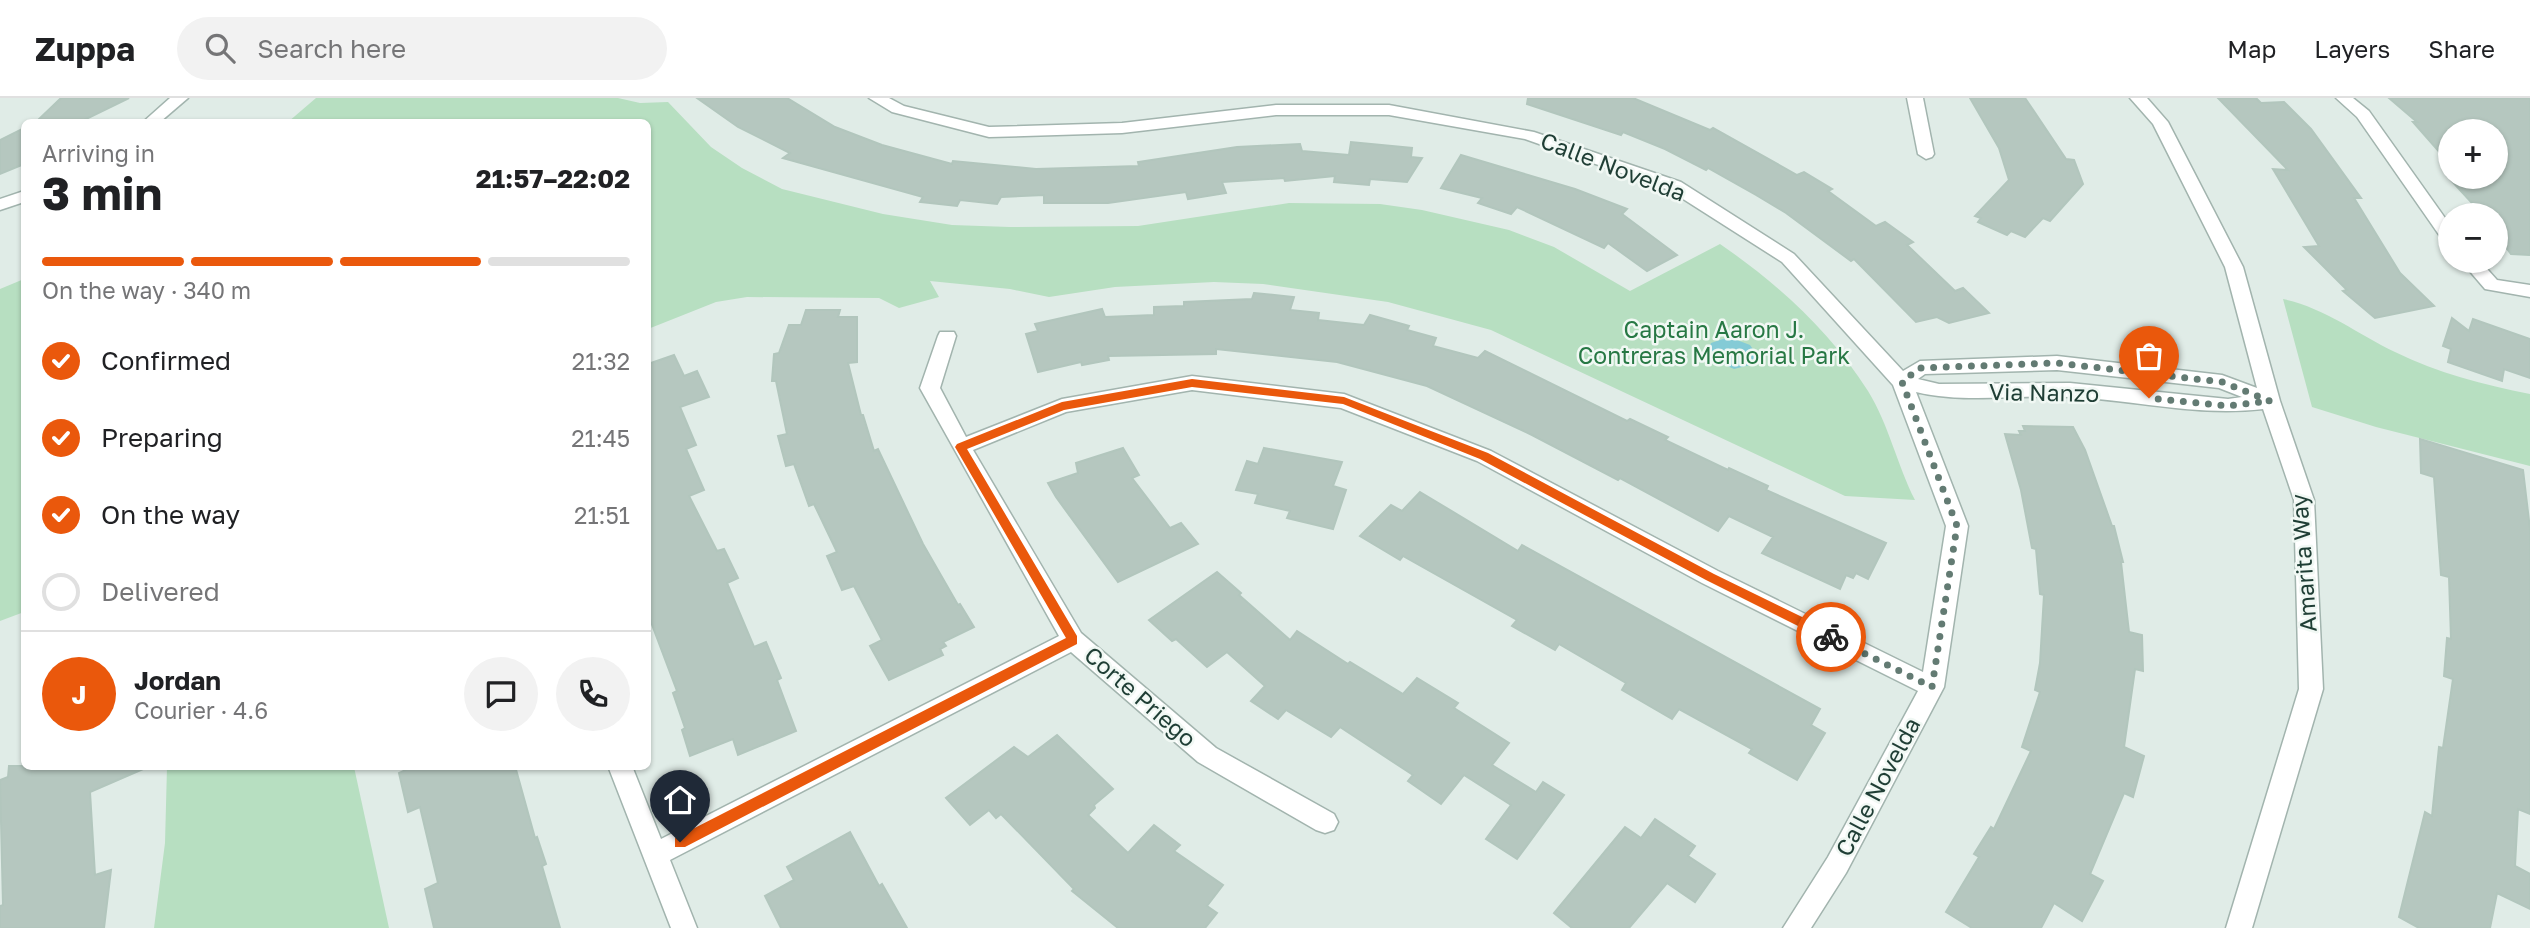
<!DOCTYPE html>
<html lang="en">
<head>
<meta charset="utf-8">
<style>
  body { margin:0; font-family:"Golos Text",sans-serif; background:#f2f2f2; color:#202124; height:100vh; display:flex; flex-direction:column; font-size:26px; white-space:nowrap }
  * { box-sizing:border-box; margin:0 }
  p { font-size:23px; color:#757577 }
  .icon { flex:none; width:38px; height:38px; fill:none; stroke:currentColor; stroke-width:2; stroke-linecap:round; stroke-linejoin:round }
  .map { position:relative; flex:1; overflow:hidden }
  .sheet { position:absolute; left:21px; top:21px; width:630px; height:651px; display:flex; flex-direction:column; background:#fff; border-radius:10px; box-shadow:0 2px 5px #0004 }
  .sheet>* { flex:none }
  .buttons { position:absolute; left:2438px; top:21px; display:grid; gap:14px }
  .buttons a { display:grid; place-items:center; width:70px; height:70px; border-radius:50%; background:#fff; box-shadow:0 2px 5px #0004; font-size:35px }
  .pin { position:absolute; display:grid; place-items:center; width:60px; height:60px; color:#fff; margin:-72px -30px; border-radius:50% 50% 50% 0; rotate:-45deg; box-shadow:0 0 7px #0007 }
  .pin .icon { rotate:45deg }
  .courier { position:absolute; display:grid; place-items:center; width:70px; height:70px; margin:-35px; border:5px solid #ea580c; border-radius:50%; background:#fff; color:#222; box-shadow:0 2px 9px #0007 }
  .overview em { font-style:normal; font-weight:700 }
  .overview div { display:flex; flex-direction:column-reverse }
  .overview { display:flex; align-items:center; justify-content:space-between; height:119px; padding:0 21px }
  h1 { font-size:46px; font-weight:700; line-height:52px }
  .bar { display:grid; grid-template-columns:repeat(4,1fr); gap:10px 7px; align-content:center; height:84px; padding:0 21px }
  .bar i { height:9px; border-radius:5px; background:#e0e0e0 }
  .bar .selected { background:#ea580c }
  .bar p { grid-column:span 4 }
  .line { display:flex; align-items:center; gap:18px; padding:0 21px; border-top:2px solid #e0e0e0 }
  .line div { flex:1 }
  .round { display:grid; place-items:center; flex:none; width:74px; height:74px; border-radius:37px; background:#f2f2f2 }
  ol { padding:0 21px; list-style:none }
  li { display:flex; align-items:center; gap:21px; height:77px }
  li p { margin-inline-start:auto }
  li .icon { padding:7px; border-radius:50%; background:#ea580c; color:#fff; stroke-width:4 }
  li:last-child { color:#757577 }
  li i { width:38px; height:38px; border:4px solid #e0e0e0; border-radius:50% }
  header { display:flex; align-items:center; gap:42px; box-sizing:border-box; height:98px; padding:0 35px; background:#fff; border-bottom:2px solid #e0e0e0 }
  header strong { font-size:33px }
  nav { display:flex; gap:38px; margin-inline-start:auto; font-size:24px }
  .search { width:490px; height:63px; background:#f2f2f2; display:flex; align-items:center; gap:18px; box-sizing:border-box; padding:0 24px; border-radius:38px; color:#757577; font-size:26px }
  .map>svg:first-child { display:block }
  .green { fill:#b7dfc1 }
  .water { fill:#84cbd6 }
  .building { fill:#b5c7bf; stroke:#b2c6bd; stroke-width:2 }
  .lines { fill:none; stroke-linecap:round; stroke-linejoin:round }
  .minor-casing { stroke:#a2b4ae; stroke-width:3 }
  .minor { fill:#fff; fill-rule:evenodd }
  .route { fill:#ea580c }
  .done { stroke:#637b73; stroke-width:7; stroke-dasharray:0 12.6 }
  .labels { text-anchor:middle; stroke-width:5; stroke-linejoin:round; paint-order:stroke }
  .street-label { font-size:23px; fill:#1f3e35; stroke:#f1f8f4 }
  .park-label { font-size:23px; fill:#277844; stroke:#f1f8f4 }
</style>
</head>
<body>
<header>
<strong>Zuppa</strong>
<div class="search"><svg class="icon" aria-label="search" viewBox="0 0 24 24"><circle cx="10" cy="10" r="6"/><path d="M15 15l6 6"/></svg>Search here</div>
<nav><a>Map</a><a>Layers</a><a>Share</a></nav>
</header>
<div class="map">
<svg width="2530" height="830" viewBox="0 0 2530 830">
  <rect width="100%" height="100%" fill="#e0ece7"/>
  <!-- green -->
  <g class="green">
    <path d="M316,0H618L640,5L668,4L711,49L742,70L782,91L883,116L952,127L1010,129L1138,128L1289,105L1380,106L1422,112L1509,132L1554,149L1630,193L1720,146C1777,185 1830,233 1868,293C1889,327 1897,367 1915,402L1845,398L1491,232L1388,204L1263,186L1214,184L1115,189L1049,199L1010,191L930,183L939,199L899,210L879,200L747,199L716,204L648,231V24H288Z"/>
    <polygon points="24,181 24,514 0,523 0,191"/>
    <path d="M2283,201C2323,209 2358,236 2395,254C2438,275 2484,287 2530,296V368L2376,329L2312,309Z"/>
    <polygon points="167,669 354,669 389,830 154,830 165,745"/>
  </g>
  <!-- water -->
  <polygon class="water" points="1729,239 1750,247 1757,257 1754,266 1734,271 1712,261 1709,250 1711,245"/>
  <!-- building -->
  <g class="building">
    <polygon points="61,0 129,0 80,24 36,24"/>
    <polygon points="697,0 787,0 835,29 882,47 952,66 953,63 1036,71 1139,68 1138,64 1237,49 1300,46 1302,53 1349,57 1351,44 1412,50 1411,59 1422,60 1407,84 1370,81 1369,87 1334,84 1335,78 1285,83 1284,80 1222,84 1226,95 1188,101 1186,94 1108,105 1044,105 1044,97 1001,99 997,106 960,102 957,108 920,104 923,99 783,60 790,55 738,29"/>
    <polygon points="1528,0 1633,0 1710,32 1713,30 1797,77 1804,74 1832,91 1828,93 1876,128 1885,124 1913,144 1907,147 1955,193 1963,190 1989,215 1949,225 1937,219 1916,224 1854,161 1851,163 1786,115 1756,97 1708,70 1706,72 1665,51 1623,34 1621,37 1527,6"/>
    <polygon points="1970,0 2025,0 2066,61 2074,62 2083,86 2050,123 2043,120 2025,139 2011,133 2007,137 1978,124 1981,120 1975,118 2009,82 1999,50"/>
    <polygon points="2218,0 2256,0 2261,5 2284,4 2311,31 2361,100 2354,100 2400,175 2434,208 2375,220 2343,193 2347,192 2304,149 2319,148 2273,71 2288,72"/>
    <polygon points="2389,0 2530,0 2530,157 2511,156 2496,136 2496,117 2483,117 2448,79 2496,79 2496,33 2450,33 2450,66 2413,24 2417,24"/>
    <polygon points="24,30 24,66 0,76 0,42"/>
    <polygon points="1461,57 1575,91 1627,111 1622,116 1677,157 1647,173 1608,145 1604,150 1517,109 1511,116 1478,105 1482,100 1441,90"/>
    <polygon points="1254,195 1294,199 1290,212 1319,215 1318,222 1364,227 1370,217 1409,228 1407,232 1436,240 1433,248 1478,260 1485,253 1627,323 1630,321 1668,339 1665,342 1728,372 1729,370 1768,388 1766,392 1886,445 1868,481 1856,475 1853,480 1846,477 1840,491 1762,455 1773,439 1729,418 1718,433 1620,380 1618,382 1532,337 1427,288 1337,264 1216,251 1216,256 1108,258 1109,262 1082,267 1081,264 1038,274 1026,236 1038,233 1035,226 1102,211 1105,219 1154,217 1154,209 1184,208 1184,204 1252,201"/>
    <polygon points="806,212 840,212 838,219 857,219 857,264 848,265 861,317 863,317 874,353 878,351 923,446 958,507 960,506 974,529 943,544 946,548 940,551 943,557 889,582 870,548 882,542 854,488 842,492 827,458 837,454 814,406 809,408 794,366 786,368 778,338 787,336 776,283 772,283 774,256 779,255 789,227 801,227"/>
    <polygon points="2452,220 2469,233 2473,221 2530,241 2530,280 2504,271 2502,283 2448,264 2451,251 2443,248"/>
    <polygon points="674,257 684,278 697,273 709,299 680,309 696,347 686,351 704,392 689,398 717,453 724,451 738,480 727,485 754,549 766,544 781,580 777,582 796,633 738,657 733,641 690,658 682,632 685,630 673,595 677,593 648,516 648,266"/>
    <polygon points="2023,328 2073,329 2085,352 2112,428 2114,428 2123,464 2121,464 2129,534 2142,537 2143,573 2135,571 2124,649 2144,658 2133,699 2124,695 2090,776 2103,783 2082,823 2054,805 2041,830 1972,830 1946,814 1979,759 1974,756 1991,729 1994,731 2031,653 2022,649 2040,594 2035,592 2040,565 2044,497 2040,496 2036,451 2032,450 2021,392 2005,336 2021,337 2019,333 2025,333"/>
    <polygon points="2420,341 2523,372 2530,431 2530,716 2518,711 2515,768 2530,776 2530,811 2497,795 2490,830 2419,830 2399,819 2425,714 2432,718 2439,649 2443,650 2453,581 2444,578 2447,540 2451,541 2449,479 2441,477 2434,379 2421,375"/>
    <polygon points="1123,350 1139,377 1132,380 1170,430 1181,425 1198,446 1118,484 1056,399 1048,385 1078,375 1076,365"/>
    <polygon points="1264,350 1342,364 1333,388 1346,392 1333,431 1287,420 1290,413 1255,405 1258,396 1236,392 1247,363 1258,366"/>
    <polygon points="1420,394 1518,453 1522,447 1820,611 1811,627 1825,635 1797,682 1749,655 1752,651 1679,611 1672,621 1622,592 1626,585 1559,546 1555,552 1512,528 1517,522 1403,458 1400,462 1360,438 1391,407 1402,413"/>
    <polygon points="1217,474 1241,495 1239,497 1290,542 1297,533 1348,566 1350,564 1403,596 1417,580 1458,605 1454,610 1509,645 1492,667 1536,694 1543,684 1564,697 1517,761 1486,741 1511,707 1464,677 1441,706 1408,683 1413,677 1340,629 1331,639 1286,612 1278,621 1251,603 1265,588 1227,554 1207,569 1176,541 1172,543 1149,522"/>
    <polygon points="1057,637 1113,691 1094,707 1095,710 1088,717 1128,755 1154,727 1180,747 1174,753 1223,787 1207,808 1217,815 1205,830 1118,830 1072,793 1074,791 1001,716 996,720 989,712 970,727 946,700 1014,649 1028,659"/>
    <polygon points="9,668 150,668 90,694 95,777 111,772 104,830 0,830 0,808 3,807 0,682 8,679"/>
    <polygon points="414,668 515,668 535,740 537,739 546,766 542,768 560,830 434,830 425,791 438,785 420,709 408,714 399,675"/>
    <polygon points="1655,721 1695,748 1688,758 1715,776 1695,804 1667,785 1629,830 1572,830 1554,815 1625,729 1641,740"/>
    <polygon points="850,734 879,788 882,786 907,830 781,830 765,798 794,782 787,769"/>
  </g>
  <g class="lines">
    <defs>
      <g id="minor">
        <polygon points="170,0 188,0 160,24 143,24"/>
        <path d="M869,0H889L904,8L989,29L1122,25L1276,7H1389L1534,34L1681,84L1794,156L1903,273L1920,263L2057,258L2222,277L2257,290L2225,169L2153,26L2130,0H2147L2168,24L2243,169L2280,303L2314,402L2323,591L2252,830H2226L2299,591L2294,402L2263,311C2198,319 2135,302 2071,299C2019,296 1966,306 1916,294L1968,428L1944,589L1846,775L1811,830H1783L1828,759L1918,593L1702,485L1477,363L1341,310L1192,292L1066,314L973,352L1081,535L1216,650L1334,716L1338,724L1334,732L1325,735L1316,732L1198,664L1071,554L670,762L697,830H671L608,668H632L661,741L1059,538L920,290L938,238L940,234H954L956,238L940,290L966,339L1062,301L1192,278L1344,296L1491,353L1718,473L1923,574L1946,428L1893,287L1782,164L1669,92L1525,41L1389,17H1276L1122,35L989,39L892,14ZM2057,272L2219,290L2242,299L2228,301L2070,285L1939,286L1918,281L1925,276Z"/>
        <polygon points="1907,0 1923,0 1934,56 1932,59 1926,61 1918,56"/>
        <polygon points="2336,0 2353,0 2369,13 2450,127 2450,145 2444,144 2357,19"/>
        <polygon points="24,93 24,104 0,112 0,101"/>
        <polygon points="2461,163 2480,163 2497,182 2530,187 2530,199 2485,191"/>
      </g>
    </defs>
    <!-- minor casing -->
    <use href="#minor" class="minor-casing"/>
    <!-- minor -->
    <use href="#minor" class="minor"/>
  </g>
  <!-- route -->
  <polygon class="route" points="1192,281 1344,299 1418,328 1488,355 1714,476 1835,535 1837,539 1835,542 1826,542 1706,482 1480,361 1343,306 1192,289 1064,312 967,351 1077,538 1077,546 685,749 675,749 675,740 1066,540 955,349 957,346 1062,304"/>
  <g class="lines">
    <!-- done -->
    <polyline class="done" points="1831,539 1932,589 1957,428 1902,284 1920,270 2057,265 2222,284 2270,303 2228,308 2149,300"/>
  </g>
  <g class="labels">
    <!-- street labels -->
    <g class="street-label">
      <text transform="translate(1613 69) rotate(21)" y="8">Calle Novelda</text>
      <text transform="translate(2044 295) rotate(1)" y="8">Via Nanzo</text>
      <text transform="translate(2304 465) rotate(-94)" y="8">Amarita Way</text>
      <text transform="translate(1140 599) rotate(41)" y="8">Corte Priego</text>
      <text transform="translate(1878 689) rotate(-62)" y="8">Calle Novelda</text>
    </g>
    <!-- park labels -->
    <g class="park-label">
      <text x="1714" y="240">Captain Aaron J.<tspan x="1714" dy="26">Contreras Memorial Park</tspan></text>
    </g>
  </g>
</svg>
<div class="buttons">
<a>+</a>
<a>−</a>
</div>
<div class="pin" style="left:2149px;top:300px;background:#ea580c"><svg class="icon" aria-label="bag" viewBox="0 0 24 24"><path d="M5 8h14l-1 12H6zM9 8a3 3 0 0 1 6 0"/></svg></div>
<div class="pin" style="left:680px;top:744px;background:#1f2937"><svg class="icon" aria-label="home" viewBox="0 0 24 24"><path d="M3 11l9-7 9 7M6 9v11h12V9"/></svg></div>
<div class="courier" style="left:1831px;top:539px"><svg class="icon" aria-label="bike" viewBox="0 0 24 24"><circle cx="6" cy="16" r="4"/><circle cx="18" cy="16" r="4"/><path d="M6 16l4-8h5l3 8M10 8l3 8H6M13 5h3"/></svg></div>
<section class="sheet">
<div class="overview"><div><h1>3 min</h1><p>Arriving in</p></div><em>21:57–22:02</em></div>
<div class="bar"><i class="selected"></i><i class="selected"></i><i class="selected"></i><i></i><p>On the way · 340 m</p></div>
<ol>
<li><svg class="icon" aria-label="check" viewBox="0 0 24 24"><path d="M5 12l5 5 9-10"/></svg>Confirmed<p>21:32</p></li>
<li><svg class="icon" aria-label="check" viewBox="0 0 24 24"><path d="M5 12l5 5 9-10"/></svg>Preparing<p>21:45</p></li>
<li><svg class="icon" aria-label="check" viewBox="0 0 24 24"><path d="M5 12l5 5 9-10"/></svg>On the way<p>21:51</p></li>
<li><i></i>Delivered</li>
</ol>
<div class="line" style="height:126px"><b class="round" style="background:#ea580c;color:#fff">J</b><div><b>Jordan</b><p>Courier · 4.6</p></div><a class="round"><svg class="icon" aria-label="chat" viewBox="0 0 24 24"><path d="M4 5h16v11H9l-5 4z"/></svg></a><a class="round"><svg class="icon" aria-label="phone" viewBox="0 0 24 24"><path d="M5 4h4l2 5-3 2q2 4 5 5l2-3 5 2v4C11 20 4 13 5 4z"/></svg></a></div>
</section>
</div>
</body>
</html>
